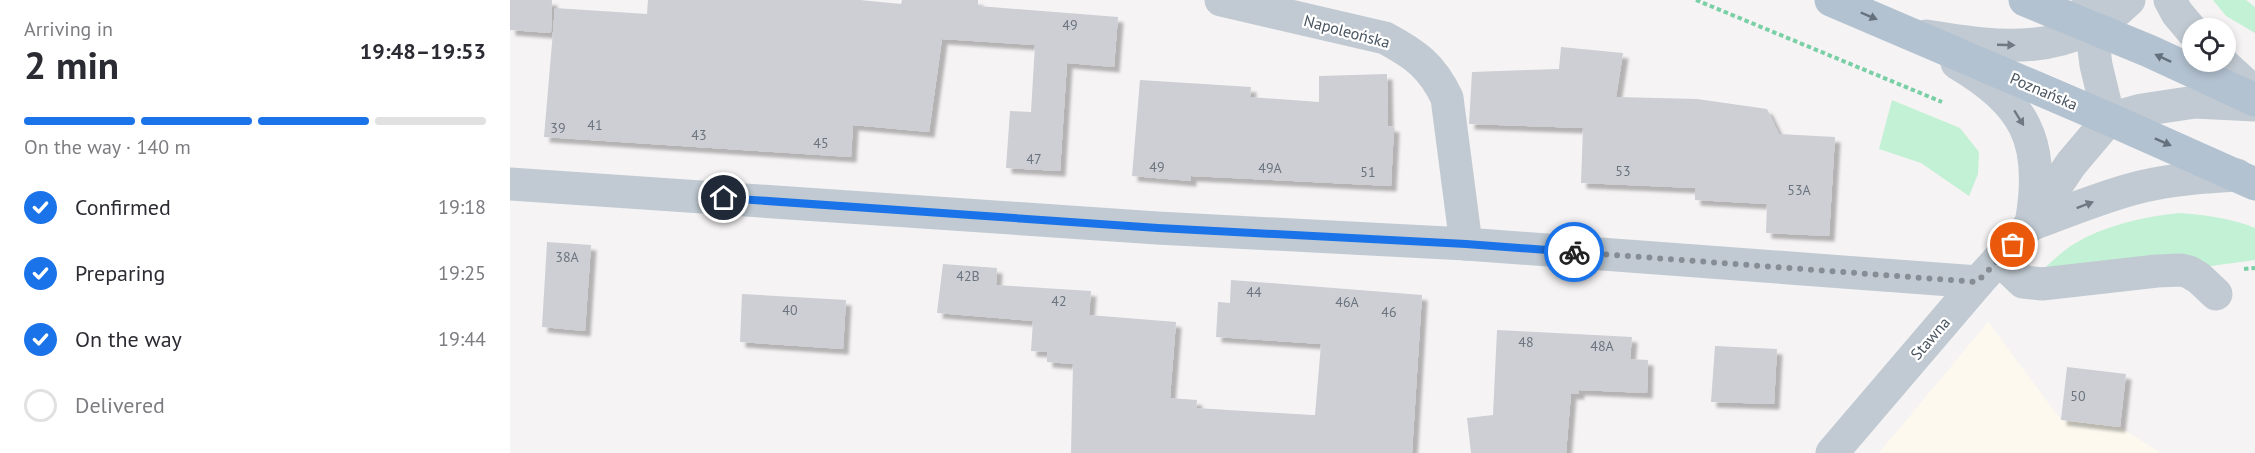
<!DOCTYPE html>
<html lang="en">
<head>
<meta charset="utf-8">
<style>
  body { margin:0; font-family:"PT Sans",sans-serif; background:#f2f2f3; color:#2b2b33; height:100vh; display:flex; flex-direction:column; font-size:22px; white-space:nowrap }
  * { box-sizing:border-box; margin:0 }
  p { font-size:20px; color:#7c7c81 }
  .icon { flex:none; width:33px; height:33px; fill:none; stroke:currentColor; stroke-width:2; stroke-linecap:round; stroke-linejoin:round }
  .map { position:relative; flex:1; overflow:hidden }
  .sheet { display:flex; flex-direction:column; background:#fff; width:510px }
  .sheet>* { flex:none }
  .tools { position:absolute; left:1672px; top:18px; display:grid; gap:12px }
  .tools a { display:grid; place-items:center; width:54px; height:54px; border-radius:50%; background:#fff; box-shadow:0 3px 9px #0003; font-size:30px }
  .pin { position:absolute; display:grid; place-items:center; width:51px; height:51px; color:#fff; margin:-26px; border:3px solid #fff; border-radius:50%; box-shadow:0 2px 6px #0007 }
  .courier { position:absolute; display:grid; place-items:center; width:60px; height:60px; margin:-30px; border:4px solid #1a73e8; border-radius:50%; background:#fff; color:#222; box-shadow:0 2px 8px #0007 }
  .summary em { font-style:normal; font-weight:700 }
  .summary div { display:flex; flex-direction:column-reverse }
  .summary { display:flex; align-items:center; justify-content:space-between; height:102px; padding:0 24px }
  h1 { font-size:39px; font-weight:700; line-height:45px }
  .bar { display:grid; grid-template-columns:repeat(4,1fr); gap:9px 6px; align-content:center; height:72px; padding:0 24px }
  .bar i { height:8px; border-radius:4px; background:#e1e1e2 }
  .bar .selected { background:#1a73e8 }
  .bar p { grid-column:span 4 }
  ol { padding:0 24px; list-style:none }
  li { display:flex; align-items:center; gap:18px; height:66px }
  li p { margin-inline-start:auto }
  li .icon { padding:6px; border-radius:50%; background:#1a73e8; color:#fff; stroke-width:4 }
  li:last-child { color:#7c7c81 }
  li i { width:33px; height:33px; border:3px solid #e1e1e2; border-radius:50% }
  main { display:flex; flex:1; min-height:0 }
  .map>svg:first-child { display:block }
  .commercial { fill:#fdf9ef }
  .green { fill:#c3f1d5 }
  .building { fill:#cdcfd5; filter:url(#shadow) }
  .lines { fill:none; stroke-linecap:round; stroke-linejoin:round }
  .path { stroke:#7ad0a6; stroke-width:4; stroke-dasharray:4.5 3; stroke-linecap:butt }
  .minor { stroke:#c1cad2; stroke-width:33 }
  .major { stroke:#b3c2d1; stroke-width:33 }
  .oneway { fill:#64717d }
  .oneway2 { fill:#6e7983 }
  .done { stroke:#868d94; stroke-width:6; stroke-dasharray:0 10.8 }
  .route { stroke:#1a73e8; stroke-width:8 }
  .labels { text-anchor:middle; stroke-width:4.5; stroke-linejoin:round; paint-order:stroke }
  .number-label { font-size:14px; fill:#6b747e }
  .street-label { font-size:16px; fill:#4a5661; stroke:#fff }
</style>
</head>
<body>
<main>
<section class="sheet">
<div class="summary"><div><h1>2 min</h1><p>Arriving in</p></div><em>19:48–19:53</em></div>
<div class="bar"><i class="selected"></i><i class="selected"></i><i class="selected"></i><i></i><p>On the way · 140 m</p></div>
<ol>
<li><svg class="icon" aria-label="check" viewBox="0 0 24 24"><path d="M5 12l5 5 9-10"/></svg>Confirmed<p>19:18</p></li>
<li><svg class="icon" aria-label="check" viewBox="0 0 24 24"><path d="M5 12l5 5 9-10"/></svg>Preparing<p>19:25</p></li>
<li><svg class="icon" aria-label="check" viewBox="0 0 24 24"><path d="M5 12l5 5 9-10"/></svg>On the way<p>19:44</p></li>
<li><i></i>Delivered</li>
</ol>
</section>
<div class="map">
<svg width="1745" height="453" viewBox="0 0 1745 453">
  <defs>
    <filter id="shadow"><feDropShadow dx="5.5" dy="5.5" stdDeviation="1.5" flood-color="#0004"/></filter>
  </defs>
  <rect width="100%" height="100%" fill="#f5f3f3"/>
  <!-- commercial -->
  <polygon class="commercial" points="1478,322 1551,420 1610,427 1651,453 1369,453"/>
  <!-- green -->
  <g class="green">
    <polygon points="1703,0 1736,0 1745,7 1745,33 1716,16"/>
    <polygon points="1382,100 1450,128 1469,152 1468,174 1459,196 1411,163 1369,149"/>
    <path d="M1670,213C1695,215 1721,218 1745,228V260L1694,267L1529,274C1537,266 1545,258 1554,251C1583,228 1634,216 1670,213Z"/>
  </g>
  <!-- building -->
  <g class="building">
    <polygon points="0,0 42,0 41,33 0,30"/>
    <polygon points="138,0 350,0 391,4 392,0 468,0 468,6 608,17 604,67 557,63 550,171 496,168 500,111 521,112 525,45 432,39 419,132 343,125 341,157 34,137 45,8 137,14"/>
    <polygon points="1051,47 1113,53 1106,97 1187,99 1257,109 1269,134 1325,137 1319,236 1256,233 1257,204 1185,200 1185,188 1071,183 1073,128 959,124 962,72 1049,69"/>
    <polygon points="877,74 878,126 884,127 881,186 681,176 681,181 622,176 630,80 741,87 740,97 809,102 809,76"/>
    <polygon points="37,242 81,245 75,331 32,327"/>
    <polygon points="433,264 487,268 486,285 581,291 579,315 666,322 660,398 687,400 686,408 802,415 805,415 811,344 706,337 708,302 720,303 721,280 912,295 902,453 561,453 563,364 537,362 537,352 521,351 523,321 427,313"/>
    <polygon points="232,294 336,300 333,349 230,342"/>
    <polygon points="987,330 1122,337 1120,359 1138,360 1137,393 1069,390 1069,394 1061,394 1056,453 961,453 957,418 983,415"/>
    <polygon points="1205,346 1267,349 1264,404 1201,402"/>
    <polygon points="1557,367 1616,374 1610,427 1551,420"/>
  </g>
  <g class="lines">
    <!-- path -->
    <g class="path">
      <polyline points="1186,0 1432,102"/>
      <polyline points="1734,269 1745,268"/>
    </g>
    <!-- minor -->
    <g class="minor">
      <path d="M711,0L875,38C905,54 922,66 937,98L956,244"/>
      <polyline points="1578,0 1586,65 1599,119"/>
      <polyline points="1660,0 1667,13 1683,32"/>
      <path d="M1416,36C1490,48 1560,58 1619,0"/>
      <polyline points="1711,62 1745,93"/>
      <path d="M1447,63C1514,103 1535,139 1522,218"/>
      <polyline points="0,184 647,228 956,244 1468,282"/>
      <path d="M1520,225C1556,212 1593,196 1630,187C1662,179 1695,177 1727,175"/>
      <polyline points="1489,259 1513,282 1532,284 1647,271 1671,270 1679,272 1689,278 1706,294"/>
      <polyline points="1322,453 1468,282 1520,225 1561,164 1599,119 1632,110 1685,102 1745,105"/>
    </g>
    <!-- major -->
    <g class="major">
      <polyline points="1321,0 1599,119 1745,184"/>
      <polyline points="1515,0 1639,51 1745,100"/>
    </g>
  </g>
  <!-- one-way arrows -->
  <defs><path id="oneway-solid" d="M-6-.8H1V-3.2L6.5 0L1 3.2V.8H-6Z" transform="scale(1.5)"/></defs>
  <g class="oneway">
    <use href="#oneway-solid" transform="translate(1359 16) rotate(23)"/>
    <use href="#oneway-solid" transform="translate(1653 58) rotate(-155)"/>
    <use href="#oneway-solid" transform="translate(1653 142) rotate(24)"/>
  </g>
  <g class="oneway2">
    <use href="#oneway-solid" transform="translate(1496 45) rotate(2)"/>
    <use href="#oneway-solid" transform="translate(1509 118) rotate(58)"/>
    <use href="#oneway-solid" transform="translate(1575 205) rotate(-21)"/>
  </g>
  <g class="lines">
    <!-- done -->
    <polyline class="done" points="1064,252 1467,282 1503,245"/>
    <!-- route -->
    <polyline class="route" points="214,198 648,228 956,244 1064,252"/>
  </g>
  <g class="labels">
    <!-- number labels -->
    <g class="number-label">
      <text x="560" y="30">49</text>
      <text x="85" y="130">41</text>
      <text x="48" y="133">39</text>
      <text x="189" y="140">43</text>
      <text x="311" y="148">45</text>
      <text x="524" y="164">47</text>
      <text x="647" y="172">49</text>
      <text x="760" y="173">49A</text>
      <text x="1113" y="176">53</text>
      <text x="858" y="177">51</text>
      <text x="1289" y="195">53A</text>
      <text x="57" y="262">38A</text>
      <text x="458" y="281">42B</text>
      <text x="744" y="297">44</text>
      <text x="549" y="306">42</text>
      <text x="837" y="307">46A</text>
      <text x="280" y="315">40</text>
      <text x="879" y="317">46</text>
      <text x="1016" y="347">48</text>
      <text x="1092" y="351">48A</text>
      <text x="1568" y="401">50</text>
    </g>
    <!-- street labels -->
    <g class="street-label">
      <text transform="translate(837 31) rotate(15)" y="6">Napoleońska</text>
      <text transform="translate(1534 91) rotate(23)" y="6">Poznańska</text>
      <text transform="translate(1420 338) rotate(-49)" y="6">Stawna</text>
    </g>
  </g>
</svg>
<div class="tools">
<a><svg class="icon" aria-label="locate" viewBox="0 0 24 24"><circle cx="12" cy="12" r="6"/><path d="M12 2v4M12 18v4M2 12h4M18 12h4"/></svg></a>
</div>
<div class="pin" style="left:1503px;top:245px;background:#ea580c"><svg class="icon" aria-label="bag" viewBox="0 0 24 24"><path d="M5 8h14l-1 12H6zM9 8a3 3 0 0 1 6 0"/></svg></div>
<div class="pin" style="left:214px;top:198px;background:#1f2937"><svg class="icon" aria-label="home" viewBox="0 0 24 24"><path d="M3 11l9-7 9 7M6 9v11h12V9"/></svg></div>
<div class="courier" style="left:1064px;top:252px"><svg class="icon" aria-label="bike" viewBox="0 0 24 24"><circle cx="6" cy="16" r="4"/><circle cx="18" cy="16" r="4"/><path d="M6 16l4-8h5l3 8M10 8l3 8H6M13 5h3"/></svg></div>
</div>
</main>
</body>
</html>
